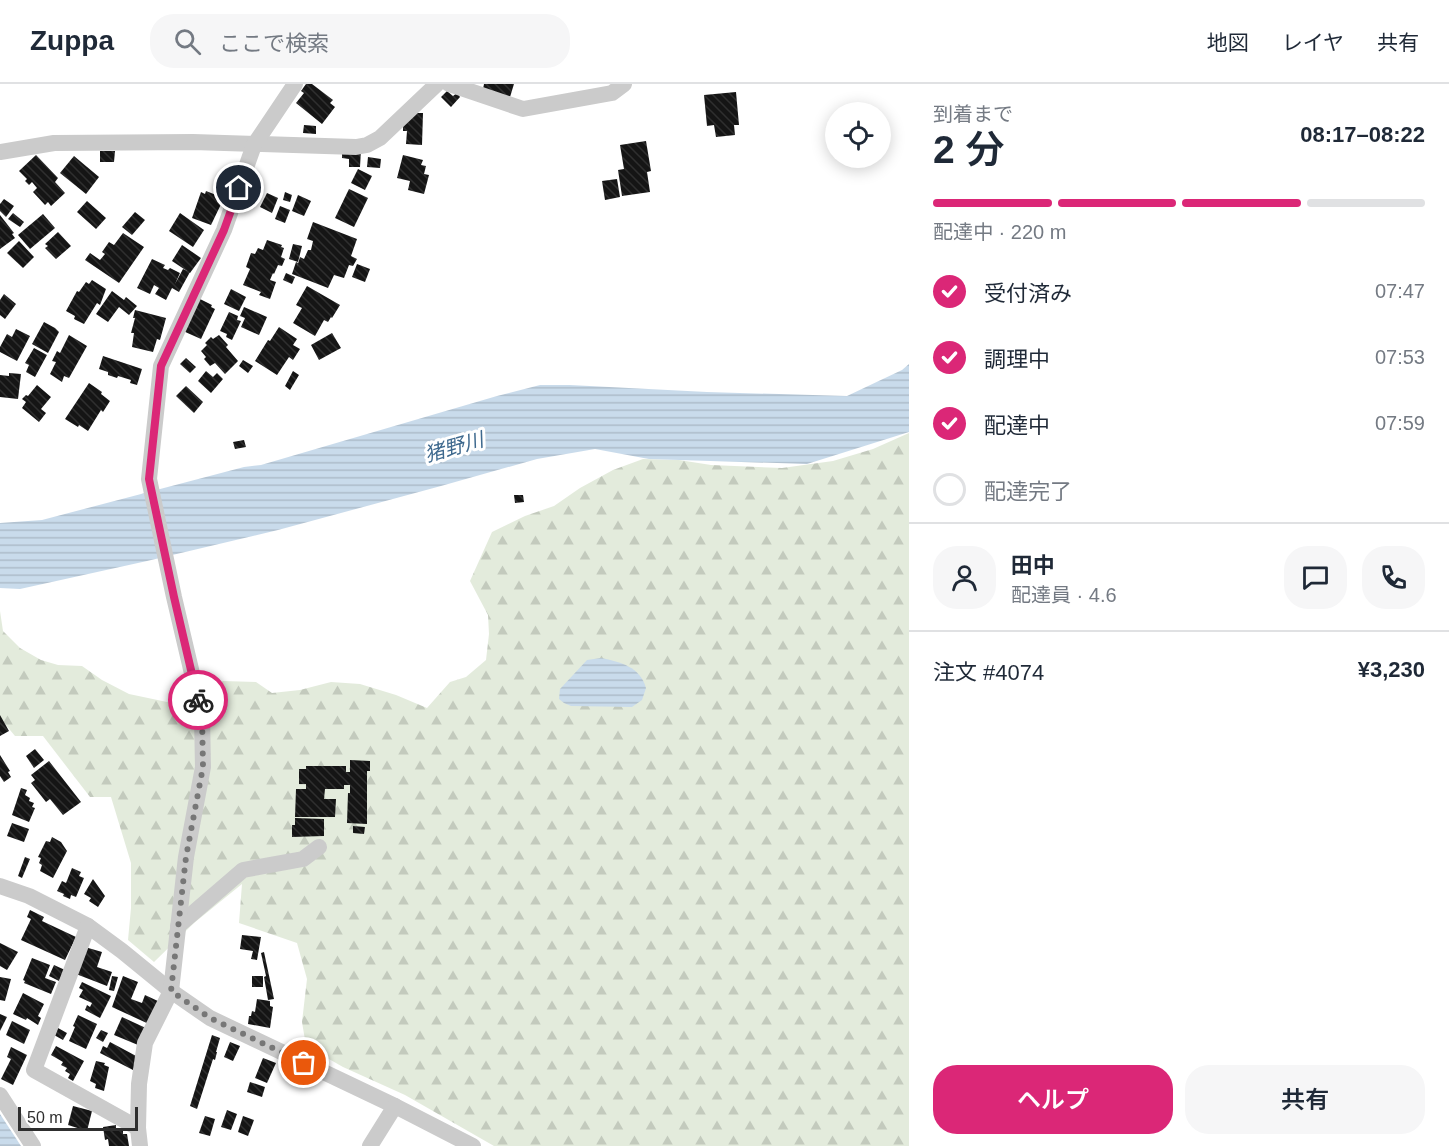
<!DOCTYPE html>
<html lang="ja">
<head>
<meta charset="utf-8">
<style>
  body { margin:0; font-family:Helvetica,"Noto Sans JP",sans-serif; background:#f6f6f7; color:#1f2937; height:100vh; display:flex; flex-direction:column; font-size:22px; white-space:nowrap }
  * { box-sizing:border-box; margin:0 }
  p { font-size:20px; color:#747a83 }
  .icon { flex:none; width:33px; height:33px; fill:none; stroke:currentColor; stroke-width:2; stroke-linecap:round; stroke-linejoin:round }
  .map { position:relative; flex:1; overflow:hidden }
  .drawer { display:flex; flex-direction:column; background:#fff; width:540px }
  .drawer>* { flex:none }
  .fabs { position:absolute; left:825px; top:18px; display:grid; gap:12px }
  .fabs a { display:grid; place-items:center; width:66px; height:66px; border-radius:50%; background:#fff; box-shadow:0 3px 15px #0003; font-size:30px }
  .scale { position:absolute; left:18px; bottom:15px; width:120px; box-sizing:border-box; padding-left:6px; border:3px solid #2e2e2e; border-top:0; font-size:16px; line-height:21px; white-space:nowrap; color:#2e2e2e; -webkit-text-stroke:4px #fff; paint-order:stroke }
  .pin { position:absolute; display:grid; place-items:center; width:51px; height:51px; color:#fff; margin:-26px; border:3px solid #fff; border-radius:50%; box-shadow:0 2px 6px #0007 }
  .courier { position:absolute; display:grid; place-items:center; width:60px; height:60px; margin:-30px; border:4px solid #db2777; border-radius:50%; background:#fff; color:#222; box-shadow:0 2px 8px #0007 }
  .summary em { font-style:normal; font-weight:600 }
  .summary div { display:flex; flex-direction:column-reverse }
  .summary { display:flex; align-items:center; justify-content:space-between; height:102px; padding:0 24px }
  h1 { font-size:39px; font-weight:600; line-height:45px }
  .bar { display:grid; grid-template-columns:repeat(4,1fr); gap:9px 6px; align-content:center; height:72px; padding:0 24px }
  .bar i { height:8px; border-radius:4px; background:#e0e1e3 }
  .bar .current { background:#db2777 }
  .bar p { grid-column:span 4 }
  .line { display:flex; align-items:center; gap:15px; padding:0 24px; border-top:2px solid #e0e1e3 }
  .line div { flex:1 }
  .round { display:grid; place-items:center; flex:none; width:63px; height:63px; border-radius:24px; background:#f6f6f7 }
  ol { padding:0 24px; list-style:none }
  li { display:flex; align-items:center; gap:18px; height:66px }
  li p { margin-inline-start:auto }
  li .icon { padding:6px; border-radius:50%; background:#db2777; color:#fff; stroke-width:4 }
  li:last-child { color:#747a83 }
  li i { width:33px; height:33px; border:3px solid #e0e1e3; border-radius:50% }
  .cta { display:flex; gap:12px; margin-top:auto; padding:12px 24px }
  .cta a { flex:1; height:69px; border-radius:24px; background:#db2777; color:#fff; font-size:24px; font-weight:600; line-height:69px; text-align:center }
  .cta a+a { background:#f6f6f7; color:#1f2937 }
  header { display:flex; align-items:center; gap:36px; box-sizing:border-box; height:84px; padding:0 30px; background:#fff; border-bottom:2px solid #e0e1e3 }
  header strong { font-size:28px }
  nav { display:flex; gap:33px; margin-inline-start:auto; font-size:21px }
  .search { width:420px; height:54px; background:#f6f6f7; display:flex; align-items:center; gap:15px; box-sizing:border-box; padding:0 21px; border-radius:24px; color:#747a83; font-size:22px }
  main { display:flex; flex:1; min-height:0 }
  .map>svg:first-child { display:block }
  .forest { fill:url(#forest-firs) }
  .water { fill:url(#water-rules) }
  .building { fill:url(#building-back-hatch) }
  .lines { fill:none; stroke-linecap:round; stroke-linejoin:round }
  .minor { stroke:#cbcbcb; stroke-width:16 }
  .done { stroke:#777; stroke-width:6; stroke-dasharray:0 10.8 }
  .route { stroke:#db2777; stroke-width:8 }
  .labels { text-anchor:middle; stroke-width:6; stroke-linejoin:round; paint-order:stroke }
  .water-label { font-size:20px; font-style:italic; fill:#3e698e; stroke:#fff }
</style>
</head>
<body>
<header>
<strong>Zuppa</strong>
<div class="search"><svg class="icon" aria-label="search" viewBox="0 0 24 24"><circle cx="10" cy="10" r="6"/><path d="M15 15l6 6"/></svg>ここで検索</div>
<nav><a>地図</a><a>レイヤ</a><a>共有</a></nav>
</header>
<main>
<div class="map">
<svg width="909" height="1062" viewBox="0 0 909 1062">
  <defs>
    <pattern id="forest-firs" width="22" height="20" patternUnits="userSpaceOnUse" patternTransform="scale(1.5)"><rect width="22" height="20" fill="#e3ebdc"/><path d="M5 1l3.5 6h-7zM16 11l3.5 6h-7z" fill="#c3cabd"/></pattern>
    <pattern id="water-rules" width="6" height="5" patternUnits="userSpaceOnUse" patternTransform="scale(1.5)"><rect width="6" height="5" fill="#c9dbeb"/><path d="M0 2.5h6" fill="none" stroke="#adbcca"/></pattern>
    <pattern id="building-back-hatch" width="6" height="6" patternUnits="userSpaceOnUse" patternTransform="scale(1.5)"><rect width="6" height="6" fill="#151515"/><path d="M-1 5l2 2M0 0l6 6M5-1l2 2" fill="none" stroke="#2f2f2f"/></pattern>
  </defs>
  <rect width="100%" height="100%" fill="#fff"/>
  <!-- forest -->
  <polygon class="forest" points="909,349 909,1062 494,1062 405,1011 343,983 306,962 302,938 307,895 297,859 239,839 242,800 194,839 154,878 128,856 131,824 131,779 111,713 90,713 43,652 15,652 0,634 0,527 3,547 20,564 41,576 58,581 82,582 102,596 129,610 167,618 223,597 256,598 272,609 300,606 331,598 360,600 396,611 427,624 450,598 466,593 486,576 489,550 488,531 470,497 492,448 525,432 554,422 580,404 613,386 643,375 679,376 711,381 782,384 833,377 873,365"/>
  <!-- water -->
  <g class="water">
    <polygon points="909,280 909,348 807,380 649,375 595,365 537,375 441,402 278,446 147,477 20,505 0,504 0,439 42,436 244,383 261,381 497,312 540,301 570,301 707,308 847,312 902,286"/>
    <path d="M601,574C621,578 640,583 646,604L642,616L632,623L571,622L564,619L559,615L560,605L587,576Z"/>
    <polygon points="0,1030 21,1062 0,1062"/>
  </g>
  <!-- building -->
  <g class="building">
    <polygon points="306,0 312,0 333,16 330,19 335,23 322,40 296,19 304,9 301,7"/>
    <polygon points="484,0 514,0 510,13 483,5"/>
    <polygon points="447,7 453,12 457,9 460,13 451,23 441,13"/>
    <polygon points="736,8 739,41 734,41 735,51 716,53 714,41 707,42 704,11"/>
    <polygon points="407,29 423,29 422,61 406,60 407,47 403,47 403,37"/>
    <polygon points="304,41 316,42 316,50 303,49"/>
    <polygon points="646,57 651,87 647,88 650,108 622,112 618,86 624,85 620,61"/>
    <polygon points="342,65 361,66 360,83 349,83 349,75 342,74"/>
    <polygon points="100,67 115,67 114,78 100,78"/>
    <polygon points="36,71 58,94 55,98 65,109 51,122 48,118 45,121 33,108 37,104 32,98 29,101 25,97 27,95 19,87"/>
    <polygon points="403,71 423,76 421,81 426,82 424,90 429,91 424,110 408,106 410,97 397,94"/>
    <polygon points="74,72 99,93 86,110 60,89"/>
    <polygon points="368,73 381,75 380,84 367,83"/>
    <polygon points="358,85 372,92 365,106 351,99"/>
    <polygon points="617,95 620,113 605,116 602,97"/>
    <polygon points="254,101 259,103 257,105 262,107 256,121 247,117"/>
    <polygon points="349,105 368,114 354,143 335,134"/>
    <polygon points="206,107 224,114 211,141 192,134 201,108 205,110"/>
    <polygon points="285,108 292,111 290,118 283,116"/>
    <polygon points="267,109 278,114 272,129 260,123"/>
    <polygon points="298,111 311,117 304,132 292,127"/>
    <polygon points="4,115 14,122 6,133 0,127 0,120"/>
    <polygon points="87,117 106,134 96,145 77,128"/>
    <polygon points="280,122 290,126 285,139 275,135"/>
    <polygon points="135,128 145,136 132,151 122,143"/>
    <polygon points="13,129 24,138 20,143 8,135"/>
    <polygon points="180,129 204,146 193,163 169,147"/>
    <polygon points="43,130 55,144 30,165 18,151"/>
    <polygon points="0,131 14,149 12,150 15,154 0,165"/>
    <polygon points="313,138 357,155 351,172 357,175 353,182 349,181 344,194 334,191 328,204 292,190 296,178 298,179 297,183 300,173 304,175 308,166 311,166 313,157 307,155"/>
    <polygon points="58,148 71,162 56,175 45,164 48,162 45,160"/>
    <polygon points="123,149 144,163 119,199 85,176 90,169 100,176 105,170 102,168 109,158 114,161"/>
    <polygon points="267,156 282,161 281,163 284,164 281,173 285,175 282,182 278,181 274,190 273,189 270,196 276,198 270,215 259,211 261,208 243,201 250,185 246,183 251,169 255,170 258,164 263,166"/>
    <polygon points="19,157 34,173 23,184 7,169"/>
    <polygon points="293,160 302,162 298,178 289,175"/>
    <polygon points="182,161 201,174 190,189 172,177"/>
    <polygon points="152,175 165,181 163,184 168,186 170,184 180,189 175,200 183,185 190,188 179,208 172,204 166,216 155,210 159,204 154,201 150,210 137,204"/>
    <polygon points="357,180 370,185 365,198 352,193"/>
    <polygon points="286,189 295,193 292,200 283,196"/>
    <polygon points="92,196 106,205 100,221 97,219 84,240 74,235 75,232 66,227 77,207 79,208 86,198 89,200"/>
    <polygon points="307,202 340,221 332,234 331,233 328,238 324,236 315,252 293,239 302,224 296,221"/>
    <polygon points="231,205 246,213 239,227 224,220"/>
    <polygon points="112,207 124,216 126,213 137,222 129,231 119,223 108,238 96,230"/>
    <polygon points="4,210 16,220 5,235 0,231 0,216"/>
    <polygon points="198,214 212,221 211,223 215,225 201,255 183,247"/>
    <polygon points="244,223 267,233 259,251 241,243 245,234 240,232"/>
    <polygon points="135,226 166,234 160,256 157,255 153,268 132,263 134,249 131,249 135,234 133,234"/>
    <polygon points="229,228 238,232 237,236 241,237 232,256 226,253 227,250 220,247"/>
    <polygon points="44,238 55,244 59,248 48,269 32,260"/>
    <polygon points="279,243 297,255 293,261 300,265 293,276 289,273 277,291 255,277 268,256 270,257"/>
    <polygon points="16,245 30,252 17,277 0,268 0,263 7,250 12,253"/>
    <polygon points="332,249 341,264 319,276 311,261"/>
    <polygon points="69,251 87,262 69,294 64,292 62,298 50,290 56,278 52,277 57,267 60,269"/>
    <polygon points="219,251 228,261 226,263 238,277 225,290 215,279 210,282 204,275 206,273 201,267 207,261 205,259 211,253 213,255"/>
    <polygon points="34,264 47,271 35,293 26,288 29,281 25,279"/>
    <polygon points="103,272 142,285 137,301 130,299 131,296 118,292 117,294 108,291 108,288 99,285"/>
    <polygon points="186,274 196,283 190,289 180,280"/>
    <polygon points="243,276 253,282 248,289 239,282"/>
    <polygon points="206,287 213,293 217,289 223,295 211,309 198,297"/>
    <polygon points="293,287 299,291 290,306 285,302"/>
    <polygon points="9,289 21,290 18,315 0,313 0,291 9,292"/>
    <polygon points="89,299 102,308 101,310 110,317 103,328 101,326 88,347 79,341 78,343 65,335"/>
    <polygon points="37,301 51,313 41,325 46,329 39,338 22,324 26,318 22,315 26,311 28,312"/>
    <polygon points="186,302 203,318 194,329 176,312"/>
    <polygon points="244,356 246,363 235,365 233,358"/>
    <polygon points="514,411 523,411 524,418 515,419"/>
    <polygon points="0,631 9,647 0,652"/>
    <polygon points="35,665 44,676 34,684 26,672"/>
    <polygon points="0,671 10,687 8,688 11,693 4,698 0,692"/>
    <polygon points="350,676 370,677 370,687 367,687 367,740 347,739 348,709 350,709 350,701 344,701 344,705 325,705 324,715 336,715 335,733 295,733 296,705 306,705 306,700 299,700 299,685 306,685 306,682 346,682 346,688 350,688"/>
    <polygon points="49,677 81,718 63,731 50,715 46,718 31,699 35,696 31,691"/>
    <polygon points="21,704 27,706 25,711 30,714 29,717 34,719 32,723 35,724 29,738 12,731"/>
    <polygon points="295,734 324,735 324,752 292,753 292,741 295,741"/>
    <polygon points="12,739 29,745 24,758 7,752"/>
    <polygon points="353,742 365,743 364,750 353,749"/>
    <polygon points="52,753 61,758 67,767 53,794 40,787 42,781 39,779 41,774 38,773 46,757 50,758"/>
    <polygon points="25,773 30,775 22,794 18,792"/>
    <polygon points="72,784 81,788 79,792 84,794 76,813 71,811 70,815 63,812 64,810 57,807 62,797 66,799"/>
    <polygon points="93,795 105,812 98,823 89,817 91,814 84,810"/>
    <polygon points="30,826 44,833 42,837 76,853 65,876 21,856 31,835 27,833"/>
    <polygon points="242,851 261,853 257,876 251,875 253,867 240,865"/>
    <polygon points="0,859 18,868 7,886 0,882"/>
    <polygon points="85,863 102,868 97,883 112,888 107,902 76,890"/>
    <polygon points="264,868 274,915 268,916 264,893 266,892 261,869"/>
    <polygon points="32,874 50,881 45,894 56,898 51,910 24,899 25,897 23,896"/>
    <polygon points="54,881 65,886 59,897 49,892"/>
    <polygon points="112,892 118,893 114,907 109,906"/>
    <polygon points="123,892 138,898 131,915 142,919 145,911 160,918 151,941 112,923"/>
    <rect x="252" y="892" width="11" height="11"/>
    <polygon points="0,893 11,895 5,917 0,916"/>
    <polygon points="82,898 111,912 100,934 85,926 87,921 90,923 92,919 79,913 83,906 79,904"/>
    <polygon points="23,909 44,920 38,932 41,934 38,941 27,934 26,936 13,930"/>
    <polygon points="257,915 270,917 270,922 273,923 270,944 248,940 249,932 251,932 252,927 255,928"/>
    <polygon points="0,930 7,933 0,947"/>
    <polygon points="78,931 97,940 86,965 69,957 75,943 73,942"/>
    <polygon points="122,933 148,945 138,961 114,951"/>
    <polygon points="12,937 30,946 24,960 6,951"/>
    <polygon points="58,944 67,949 63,956 54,951"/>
    <polygon points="101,946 108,949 103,958 96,954"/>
    <polygon points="212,951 220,954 216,968 217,968 215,976 213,975 197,1025 190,1022"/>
    <polygon points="110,958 138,973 133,986 100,969 103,962 107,964"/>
    <polygon points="230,958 240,962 233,977 224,973"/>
    <polygon points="56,962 84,977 73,997 68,994 70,990 65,987 67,984 61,981 63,978 51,971"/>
    <polygon points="11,963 27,971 13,1001 1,995 11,975 7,973"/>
    <polygon points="263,974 276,979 267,999 255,994"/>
    <polygon points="96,977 105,979 104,981 109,983 104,1007 95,1004 96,1000 90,997"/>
    <polygon points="250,998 265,1003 262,1013 247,1008"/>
    <polygon points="73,1022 92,1027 87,1047 68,1041"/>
    <polygon points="227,1026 237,1030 231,1046 221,1043"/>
    <polygon points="205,1032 215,1035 210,1052 199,1049"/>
    <polygon points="243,1032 254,1036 248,1052 238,1048"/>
    <polygon points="116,1041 116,1044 123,1044 123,1050 127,1050 129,1062 109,1062 108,1055 105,1056 103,1043"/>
  </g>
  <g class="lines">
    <!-- minor -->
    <g class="minor">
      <polyline points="449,0 523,25 612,9 624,0"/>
      <polyline points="0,68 54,59 193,58 356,63 367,61 380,54 437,0"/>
      <polyline points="0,802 29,812 88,842 122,867 171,907 210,934 395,1022 473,1062"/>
      <polyline points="88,842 34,986 138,1044"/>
      <polyline points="178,842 243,786 303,775 319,763"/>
      <polyline points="0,1011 33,1062"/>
      <polyline points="140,1062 138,1044 139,1000 145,959 171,907 186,773 203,683 202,632 174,513 149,395 161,282 224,146 254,61 295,0"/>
      <polyline points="370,1062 395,1022"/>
    </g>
  </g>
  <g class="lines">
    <!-- done -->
    <polyline class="done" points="198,616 202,632 203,683 186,773 171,907 210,934 304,979"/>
    <!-- route -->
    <polyline class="route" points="198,616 174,513 149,395 161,282 224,146 239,104"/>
  </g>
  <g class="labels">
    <!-- water labels -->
    <g class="water-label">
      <text transform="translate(454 363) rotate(-16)" y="7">猪野川</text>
    </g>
  </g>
</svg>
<div class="fabs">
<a><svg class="icon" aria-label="locate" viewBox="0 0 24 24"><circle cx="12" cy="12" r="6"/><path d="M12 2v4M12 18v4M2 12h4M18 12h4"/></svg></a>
</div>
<div class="scale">50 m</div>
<div class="pin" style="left:304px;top:979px;background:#ea580c"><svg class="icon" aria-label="bag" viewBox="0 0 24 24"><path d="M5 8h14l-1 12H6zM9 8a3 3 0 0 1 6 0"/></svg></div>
<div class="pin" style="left:239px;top:104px;background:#1f2937"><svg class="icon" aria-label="home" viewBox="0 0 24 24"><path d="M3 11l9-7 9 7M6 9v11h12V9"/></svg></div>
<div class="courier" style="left:198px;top:616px"><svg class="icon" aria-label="bike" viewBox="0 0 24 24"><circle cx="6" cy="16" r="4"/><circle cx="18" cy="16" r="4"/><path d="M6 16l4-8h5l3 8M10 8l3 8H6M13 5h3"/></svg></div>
</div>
<section class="drawer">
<div class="summary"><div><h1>2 分</h1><p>到着まで</p></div><em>08:17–08:22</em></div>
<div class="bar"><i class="current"></i><i class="current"></i><i class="current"></i><i></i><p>配達中 · 220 m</p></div>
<ol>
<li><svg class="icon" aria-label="check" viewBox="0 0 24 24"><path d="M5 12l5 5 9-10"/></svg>受付済み<p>07:47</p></li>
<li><svg class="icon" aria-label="check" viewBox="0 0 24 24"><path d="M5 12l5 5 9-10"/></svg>調理中<p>07:53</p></li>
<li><svg class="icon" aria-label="check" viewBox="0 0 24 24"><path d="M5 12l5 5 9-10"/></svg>配達中<p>07:59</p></li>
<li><i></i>配達完了</li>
</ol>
<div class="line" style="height:108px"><a class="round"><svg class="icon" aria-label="person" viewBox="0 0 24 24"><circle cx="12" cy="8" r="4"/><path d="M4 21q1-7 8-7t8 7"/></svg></a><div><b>田中</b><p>配達員 · 4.6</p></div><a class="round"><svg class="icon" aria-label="chat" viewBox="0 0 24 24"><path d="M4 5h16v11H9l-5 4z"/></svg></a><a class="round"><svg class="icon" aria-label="phone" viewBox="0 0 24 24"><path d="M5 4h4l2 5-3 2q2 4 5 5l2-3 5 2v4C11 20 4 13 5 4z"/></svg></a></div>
<div class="line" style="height:78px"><div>注文 #4074</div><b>¥3,230</b></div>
<div class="cta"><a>ヘルプ</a><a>共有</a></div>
</section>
</main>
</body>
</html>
